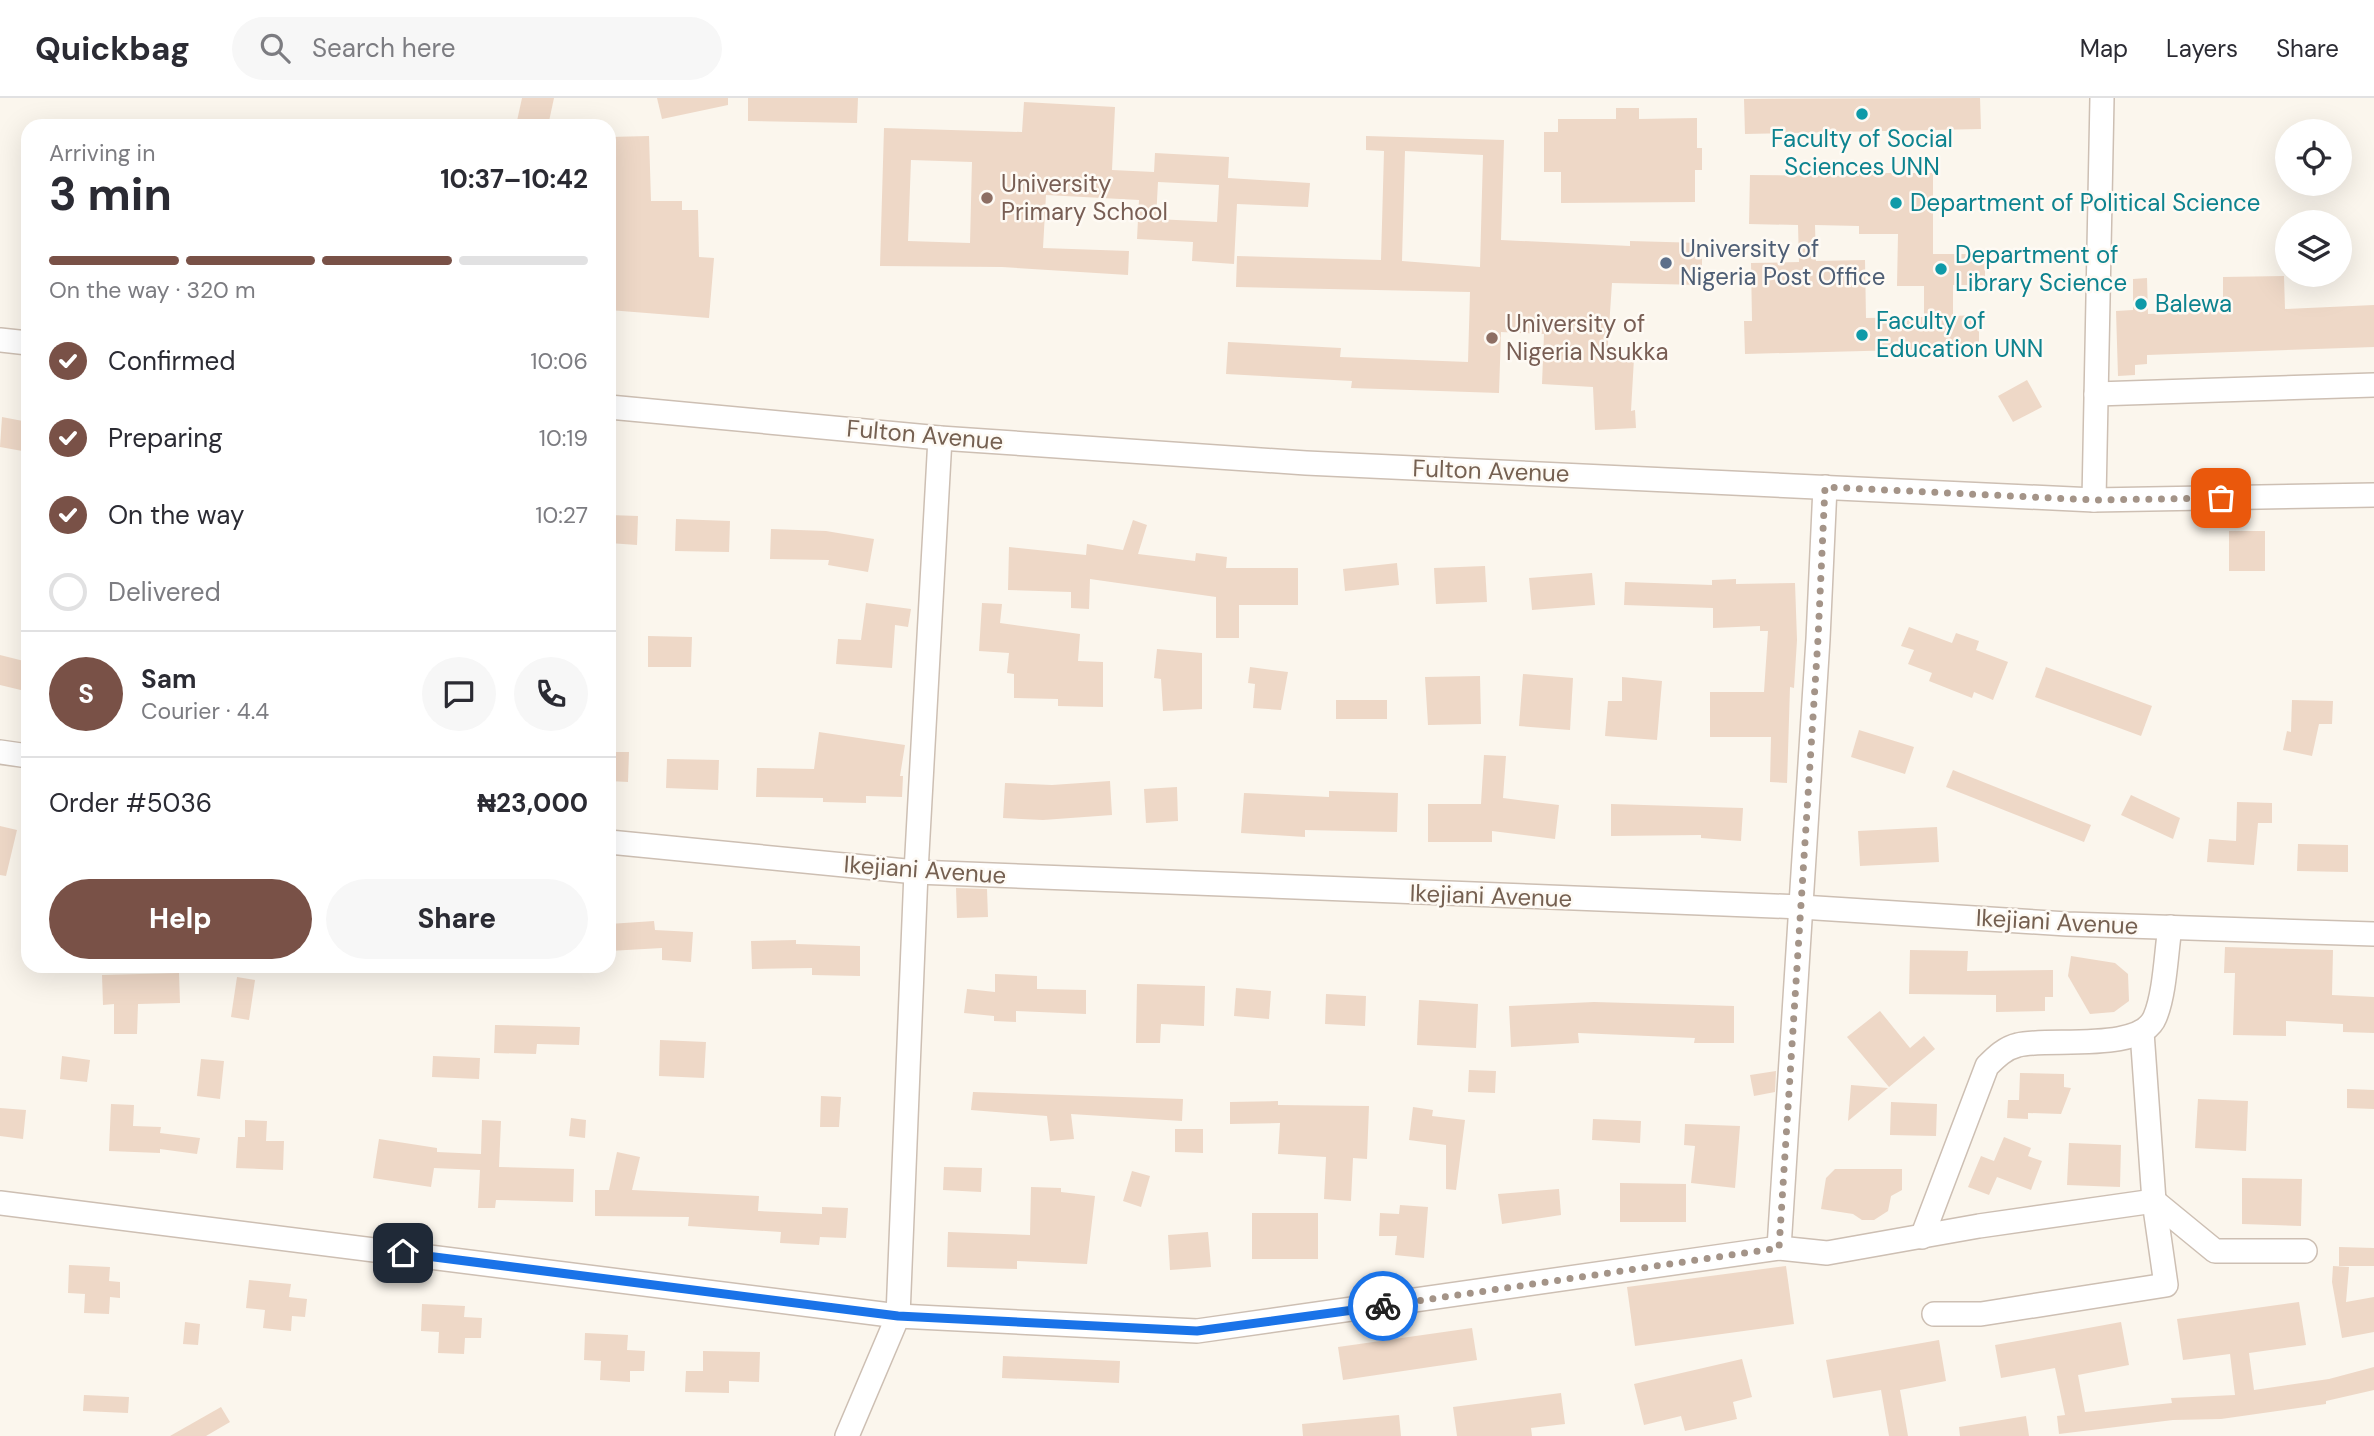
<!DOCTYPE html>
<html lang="en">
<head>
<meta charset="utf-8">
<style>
  body { margin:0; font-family:"DM Sans",sans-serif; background:#f7f7f7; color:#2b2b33; height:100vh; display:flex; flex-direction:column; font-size:26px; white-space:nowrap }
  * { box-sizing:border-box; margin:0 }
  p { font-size:23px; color:#7c7c81 }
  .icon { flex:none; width:38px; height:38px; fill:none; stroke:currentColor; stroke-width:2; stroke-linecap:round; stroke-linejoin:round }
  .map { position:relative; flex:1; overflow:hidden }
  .panel { position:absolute; left:21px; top:21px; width:595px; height:854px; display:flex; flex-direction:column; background:#fff; border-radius:21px; box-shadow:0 7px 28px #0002 }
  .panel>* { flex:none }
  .fabs { position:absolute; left:2275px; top:21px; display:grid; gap:14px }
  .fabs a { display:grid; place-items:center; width:77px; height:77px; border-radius:50%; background:#fff; box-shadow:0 7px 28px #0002; font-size:35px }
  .pin { position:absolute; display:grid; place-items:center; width:60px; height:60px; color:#fff; margin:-30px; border-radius:14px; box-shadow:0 4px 10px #0006 }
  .courier { position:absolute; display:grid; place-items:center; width:70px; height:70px; margin:-35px; border:5px solid #1a73e8; border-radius:50%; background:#fff; color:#222; box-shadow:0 2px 9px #0007 }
  .headline em { font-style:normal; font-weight:700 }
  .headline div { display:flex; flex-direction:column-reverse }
  .headline { display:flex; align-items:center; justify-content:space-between; height:119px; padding:0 28px }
  h1 { font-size:46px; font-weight:700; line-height:52px }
  .bar { display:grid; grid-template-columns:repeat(4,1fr); gap:10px 7px; align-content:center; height:84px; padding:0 28px }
  .bar i { height:9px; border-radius:5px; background:#e1e1e2 }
  .bar .on { background:#795147 }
  .bar p { grid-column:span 4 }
  .line { display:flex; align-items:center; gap:18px; padding:0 28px; border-top:2px solid #e1e1e2 }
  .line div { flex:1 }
  .round { display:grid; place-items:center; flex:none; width:74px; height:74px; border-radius:37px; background:#f7f7f7 }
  ol { padding:0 28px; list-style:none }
  li { display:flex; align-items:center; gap:21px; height:77px }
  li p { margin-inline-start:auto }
  li .icon { padding:7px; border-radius:50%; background:#795147; color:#fff; stroke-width:4 }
  li:last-child { color:#7c7c81 }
  li i { width:38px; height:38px; border:4px solid #e1e1e2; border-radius:50% }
  .button { display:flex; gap:14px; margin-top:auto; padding:14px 28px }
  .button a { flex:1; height:80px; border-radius:42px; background:#795147; color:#fff; font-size:28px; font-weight:700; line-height:80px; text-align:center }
  .button a+a { background:#f7f7f7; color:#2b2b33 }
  header { display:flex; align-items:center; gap:42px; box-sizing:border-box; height:98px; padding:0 35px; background:#fff; border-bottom:2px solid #e1e1e2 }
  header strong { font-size:33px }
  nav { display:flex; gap:38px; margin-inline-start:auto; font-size:24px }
  .search { width:490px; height:63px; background:#f7f7f7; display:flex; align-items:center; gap:18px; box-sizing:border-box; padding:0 24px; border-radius:38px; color:#7c7c81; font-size:26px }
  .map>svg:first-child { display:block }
  .building { fill:#eed8c7; fill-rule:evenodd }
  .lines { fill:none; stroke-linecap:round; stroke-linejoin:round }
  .minor-casing { stroke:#cdbfb3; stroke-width:26 }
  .minor { stroke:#fff; stroke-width:23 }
  .done { stroke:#a49488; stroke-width:7; stroke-dasharray:0 12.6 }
  .route { stroke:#1a73e8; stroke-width:9 }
  .culture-dot { fill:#0f9aa8; stroke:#fefaf4; stroke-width:2.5 }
  .education-dot { fill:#8d6e63; stroke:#fefaf4; stroke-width:2.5 }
  .service-dot { fill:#5c6f8a; stroke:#fefaf4; stroke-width:2.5 }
  .labels { text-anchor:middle; stroke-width:5; stroke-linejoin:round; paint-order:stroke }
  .culture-label { font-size:24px; fill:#0d838f; stroke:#fefaf4; text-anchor:start }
  .education-label { font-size:24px; fill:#785e54; stroke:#fefaf4; text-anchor:start }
  .service-label { font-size:24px; fill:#4e5e75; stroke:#fefaf4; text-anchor:start }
  .street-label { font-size:24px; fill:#756051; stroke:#fefaf4 }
</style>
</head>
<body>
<header>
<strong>Quickbag</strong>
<div class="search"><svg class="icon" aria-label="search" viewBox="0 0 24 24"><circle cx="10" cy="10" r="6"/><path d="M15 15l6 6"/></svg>Search here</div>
<nav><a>Map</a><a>Layers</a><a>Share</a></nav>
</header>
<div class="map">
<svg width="2374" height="1338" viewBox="0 0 2374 1338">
  <rect width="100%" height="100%" fill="#fbf6ed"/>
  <!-- building -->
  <g class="building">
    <polygon points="522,0 554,0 548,28 517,23"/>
    <polygon points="657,0 728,0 728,7 662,21"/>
    <polygon points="748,0 858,0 857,25 748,23"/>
    <polygon points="1980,0 1981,31 1745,36 1744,1"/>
    <path d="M1024,4L1115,9L1112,72L1154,74L1155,55L1229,59L1228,80L1310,85L1308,109L1237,106L1234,166L1192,163L1193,144L1137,141L1139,102L1046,97L1043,150L1129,153L1128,177L1002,169L880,168L884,30L1022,34ZM911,62L972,64L970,145L908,143ZM1158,84L1219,87L1217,124L1156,121Z"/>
    <polygon points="1616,10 1639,10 1639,21 1697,20 1697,50 1702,50 1702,72 1695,72 1695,104 1561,105 1561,74 1544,74 1544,34 1558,34 1558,21 1616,21"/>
    <polygon points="649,38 651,103 682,103 682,112 698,112 699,159 714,160 709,220 609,212 609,39"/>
    <path d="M1366,38L1504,42L1501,142L1630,148V143L1702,145V187L1612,185L1607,259L1634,260L1631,313L1635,312L1636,330L1595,332L1593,289L1542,286L1544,236L1501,234L1499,295L1351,290L1352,283L1226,276L1228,244L1341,250L1340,259L1468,264L1470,194L1236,189L1237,158L1381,162L1384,53L1366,52ZM1405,53L1483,57L1480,169L1402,163Z"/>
    <path d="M1859,75H1933V156H1985V187H1953V218L1979,217V250L1745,256L1744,223H1752L1751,165L1799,164L1798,127L1749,126L1750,77L1859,78ZM1815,127L1859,128V136H1898L1897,188H1924V219L1866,220L1865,162L1816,163Z"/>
    <polygon points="2284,178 2285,211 2374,207 2374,249 2147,257 2147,266 2135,267 2135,277 2118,278 2116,213 2133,212 2133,181 2147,180 2148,216 2223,213 2223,179"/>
    <polygon points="2027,282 2042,309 2013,324 1998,298"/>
    <polygon points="2,319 28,324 28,354 0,349"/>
    <polygon points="609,417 638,418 637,447 609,445"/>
    <polygon points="676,421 730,423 729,454 675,453"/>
    <polygon points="1133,422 1147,427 1138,456 1195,463 1196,455 1227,459 1226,470 1298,470 1298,507 1239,507 1239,540 1216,540 1216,499 1090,481 1089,511 1071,510 1071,494 1008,492 1009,449 1086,457 1087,446 1123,452"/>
    <polygon points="771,431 826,433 874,441 868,474 828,467 829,462 770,461"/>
    <rect x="2229" y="433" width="36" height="40"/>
    <polygon points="1397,465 1399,487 1345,493 1343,471"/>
    <polygon points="1485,468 1487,504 1436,506 1434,470"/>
    <polygon points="1592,475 1595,507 1532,512 1529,480"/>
    <polygon points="1736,481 1736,486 1795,485 1797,542 1794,590 1790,589 1787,685 1770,684 1771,639 1710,639 1710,594 1764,594 1768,533 1760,533 1760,528 1713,530 1713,510 1624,507 1625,484 1712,487 1712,482"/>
    <polygon points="866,505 911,511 908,529 895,527 892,570 836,566 838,541 861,542"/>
    <polygon points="982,505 1002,506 1000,525 1080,536 1078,563 1103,564 1103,609 1058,608 1058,601 1014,600 1014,576 1007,575 1009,555 979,553"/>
    <polygon points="1909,529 1952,545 1956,535 1979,543 1976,552 2008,564 1993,602 1974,594 1972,600 1929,583 1932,575 1908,566 1914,552 1901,548"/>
    <polygon points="648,538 692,539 691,569 648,569"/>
    <polygon points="1157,551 1202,555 1202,611 1163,613 1161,581 1154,580"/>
    <polygon points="0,557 28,564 25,593 0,587"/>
    <polygon points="1250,569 1288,574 1281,612 1253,610 1255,586 1248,585"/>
    <polygon points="2046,569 2152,608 2141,638 2035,599"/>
    <polygon points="1523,576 1573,580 1570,632 1519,628"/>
    <polygon points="1480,578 1481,626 1428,627 1425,579"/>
    <polygon points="1622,579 1662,583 1657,642 1605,638 1608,603 1622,603"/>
    <rect x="1336" y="602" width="51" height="19"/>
    <polygon points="2292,602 2333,603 2332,626 2319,626 2312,658 2283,652 2287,633 2291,634"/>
    <polygon points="1859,632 1914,649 1905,676 1851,659"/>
    <polygon points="819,634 905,647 900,678 903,678 902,699 866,698 866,705 823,704 823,700 756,699 757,670 814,671"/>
    <polygon points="609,654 629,654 628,684 609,683"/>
    <polygon points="1484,657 1506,658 1503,700 1559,707 1555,741 1492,733 1492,744 1428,744 1428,706 1481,706"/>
    <polygon points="667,661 719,662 718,692 666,690"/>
    <polygon points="1953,672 2091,727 2084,744 1946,689"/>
    <polygon points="1110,683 1112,717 1043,722 1003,720 1005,685 1052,687"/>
    <polygon points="1177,689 1178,723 1146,725 1144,691"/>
    <polygon points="1329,693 1398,695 1397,734 1305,732 1305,739 1241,735 1244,695 1329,699"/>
    <polygon points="2131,697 2180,720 2173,741 2121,717"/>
    <polygon points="2237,704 2272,705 2272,725 2258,725 2254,767 2207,764 2209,741 2236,743"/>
    <polygon points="1611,706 1743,710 1741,743 1701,740 1701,737 1611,738"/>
    <polygon points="0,728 17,732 6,778 0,777"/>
    <polygon points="1937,729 1939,764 1860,768 1858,733"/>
    <polygon points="2298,746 2348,747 2348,774 2297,773"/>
    <polygon points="956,790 987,791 988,819 957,820"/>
    <polygon points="654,823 655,832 693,834 691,864 662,862 662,850 609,853 609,826"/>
    <polygon points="796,842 796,846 860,848 860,878 812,877 812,870 752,871 751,843"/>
    <polygon points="2225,849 2333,852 2332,897 2374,899 2374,935 2343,934 2343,926 2286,923 2286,938 2233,937 2235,875 2224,875"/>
    <polygon points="1910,852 1968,853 1967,873 2053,872 2053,899 2045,899 2045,913 1996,914 1996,897 1909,896"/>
    <polygon points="2071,858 2115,865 2128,876 2129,903 2114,914 2090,916 2068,878"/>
    <polygon points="179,875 180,905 138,906 137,936 114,936 114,906 103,907 102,877"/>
    <polygon points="995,876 1037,878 1037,891 1086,892 1086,916 1016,913 1016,924 994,923 994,918 964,915 967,891 995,894"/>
    <polygon points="237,879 255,882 249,922 231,919"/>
    <polygon points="1137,886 1205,888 1204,928 1161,926 1160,945 1136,945"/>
    <polygon points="1236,890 1271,893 1269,921 1234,918"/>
    <polygon points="1326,896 1366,898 1365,928 1325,926"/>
    <polygon points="1419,902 1478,906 1476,950 1417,947"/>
    <polygon points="1594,904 1734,908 1734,945 1694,945 1695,940 1578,935 1579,945 1511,949 1509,908"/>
    <polygon points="1880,913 1910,950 1924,938 1935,951 1889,989 1847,939"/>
    <polygon points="495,927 580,929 579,947 537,946 536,956 494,955"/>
    <polygon points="660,942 706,944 704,980 659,978"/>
    <polygon points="62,958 90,962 87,984 60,981"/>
    <polygon points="433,958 480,960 479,981 432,979"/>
    <polygon points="201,961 224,963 220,1001 197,998"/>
    <polygon points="1469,972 1496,973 1495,995 1468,994"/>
    <polygon points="1776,973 1775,994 1754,998 1750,977"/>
    <polygon points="2020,975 2064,976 2064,989 2071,990 2061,1016 2028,1015 2028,1021 2007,1020 2008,1002 2019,1002"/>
    <polygon points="1851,987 1888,990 1848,1023"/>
    <polygon points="2347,991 2374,992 2374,1011 2347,1010"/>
    <polygon points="973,994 1183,1001 1182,1023 1071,1016 1074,1041 1050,1043 1047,1018 971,1012"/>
    <polygon points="821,998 841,999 839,1029 820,1029"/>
    <polygon points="2198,1001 2248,1003 2246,1053 2195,1050"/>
    <polygon points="1278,1003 1278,1007 1369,1008 1367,1061 1353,1060 1351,1103 1324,1101 1326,1059 1278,1056 1280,1025 1230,1026 1230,1004"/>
    <polygon points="1891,1004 1937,1006 1936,1038 1890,1037"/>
    <polygon points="111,1006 134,1007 133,1028 161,1029 160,1035 200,1040 197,1056 160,1051 160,1055 109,1053"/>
    <polygon points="1413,1009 1433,1012 1432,1018 1465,1022 1456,1092 1446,1091 1446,1047 1409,1042"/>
    <polygon points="0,1010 26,1012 23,1041 0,1038"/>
    <polygon points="571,1020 586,1022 585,1040 569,1038"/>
    <polygon points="1593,1021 1641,1023 1640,1045 1592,1042"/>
    <polygon points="245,1022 267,1023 266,1043 284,1043 283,1072 236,1070 238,1039 245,1039"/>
    <polygon points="482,1022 501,1023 499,1069 574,1071 573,1104 496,1102 495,1110 478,1110 480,1072 434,1070 431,1089 373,1080 379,1041 437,1050 437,1054 481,1056"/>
    <polygon points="1685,1026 1740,1028 1735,1090 1691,1085 1695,1048 1684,1047"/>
    <polygon points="1175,1031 1203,1031 1203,1055 1175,1054"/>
    <polygon points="2004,1039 2031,1050 2028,1058 2042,1063 2031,1092 1997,1079 1989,1097 1968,1089 1981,1058 1994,1063"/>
    <polygon points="2069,1045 2121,1047 2120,1089 2067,1087"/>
    <polygon points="617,1054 640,1059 632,1092 759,1098 758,1113 822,1116 822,1109 848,1110 846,1140 820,1139 819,1147 780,1145 781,1134 688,1128 689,1119 595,1118 595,1092 609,1092"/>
    <polygon points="944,1069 982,1070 981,1094 943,1092"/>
    <polygon points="1835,1071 1902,1071 1902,1092 1891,1098 1888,1113 1874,1122 1862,1122 1853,1116 1821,1111 1826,1080"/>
    <polygon points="1132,1073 1150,1078 1141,1109 1123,1103"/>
    <polygon points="2242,1080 2302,1081 2301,1128 2242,1126"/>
    <polygon points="1620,1085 1686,1086 1686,1124 1620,1124"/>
    <polygon points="1031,1089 1061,1090 1061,1094 1095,1098 1087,1166 1017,1163 1017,1171 947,1169 948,1134 1030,1137"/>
    <polygon points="1559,1091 1561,1117 1502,1126 1498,1096"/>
    <polygon points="1400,1107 1428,1109 1424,1160 1395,1157 1397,1138 1379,1138 1380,1115 1399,1116"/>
    <rect x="1252" y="1115" width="66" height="46"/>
    <polygon points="1208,1134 1211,1169 1170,1172 1168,1137"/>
    <polygon points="2339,1149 2374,1150 2374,1168 2339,1168"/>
    <polygon points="69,1167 110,1169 109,1183 120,1184 120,1200 110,1199 109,1216 84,1215 85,1196 68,1195"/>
    <polygon points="1786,1168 1794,1226 1635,1248 1627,1189"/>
    <polygon points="2333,1168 2349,1169 2346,1204 2374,1199 2374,1234 2342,1240 2332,1184"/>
    <polygon points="249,1182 291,1186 289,1199 307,1201 305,1219 292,1218 291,1233 263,1230 265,1212 246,1210"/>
    <polygon points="2299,1204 2306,1247 2249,1255 2254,1292 2329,1281 2374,1269 2374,1292 2326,1303 2326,1306 2221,1321 2173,1322 2059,1336 2057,1318 2065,1317 2055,1270 2001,1280 1995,1247 2121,1224 2129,1267 2078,1277 2085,1314 2172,1305 2171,1300 2235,1297 2230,1256 2183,1262 2177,1221"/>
    <polygon points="422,1206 465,1208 464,1219 482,1220 481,1240 465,1240 464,1256 438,1255 439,1234 421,1233"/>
    <polygon points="185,1224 200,1226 198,1247 183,1246"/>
    <polygon points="1472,1230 1477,1262 1343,1282 1338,1249"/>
    <polygon points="585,1235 628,1237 627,1252 645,1253 644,1273 630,1273 630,1284 600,1282 601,1263 584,1262"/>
    <polygon points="1939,1242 1946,1283 1900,1292 1908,1338 1889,1338 1881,1292 1833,1300 1826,1262"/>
    <polygon points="703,1253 760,1254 759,1284 729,1283 729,1295 685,1294 686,1273 703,1273"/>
    <polygon points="1003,1258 1120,1263 1119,1285 1002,1280"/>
    <polygon points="1742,1261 1752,1299 1733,1304 1737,1321 1685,1333 1681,1318 1644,1327 1634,1286"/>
    <polygon points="1561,1295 1565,1326 1531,1330 1532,1338 1457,1338 1453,1309"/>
    <polygon points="84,1297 129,1299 128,1315 83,1313"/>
    <polygon points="221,1309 230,1324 206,1338 170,1338"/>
    <polygon points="1399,1317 1401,1338 1303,1338 1302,1326"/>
    <polygon points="2026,1318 2029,1338 1960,1338 1959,1329"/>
  </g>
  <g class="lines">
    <defs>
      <g id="minor">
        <polyline points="0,242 28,245"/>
        <polyline points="2096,296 2374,287"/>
        <polyline points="609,309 940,340 1306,365 2094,402 2374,397"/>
        <polyline points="2094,402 2102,0"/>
        <polyline points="0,654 28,658"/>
        <polyline points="609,744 916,774 1801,809 2067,826 2374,836"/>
        <polyline points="0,1105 898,1218 1197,1233 1779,1150 1827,1155 1979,1128 2154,1103 2215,1153 2305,1153"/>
        <path d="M1922,1139L1987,968C1996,959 2005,950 2018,947C2049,939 2141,955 2155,919C2165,895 2166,856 2170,829"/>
        <polyline points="1779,1150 1818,541 1825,389"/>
        <polyline points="1934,1216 1981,1216 2166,1187 2154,1103 2142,934"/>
        <polyline points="847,1338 898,1218 916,774 940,340"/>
      </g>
    </defs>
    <!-- minor casing -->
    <use href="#minor" class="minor-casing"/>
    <!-- minor -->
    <use href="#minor" class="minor"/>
  </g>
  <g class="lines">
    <!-- done -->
    <polyline class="done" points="1383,1208 1779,1150 1818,541 1825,389 2094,402 2221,400"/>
    <!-- route -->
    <polyline class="route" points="403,1155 898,1218 1197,1233 1383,1208"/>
  </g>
  <!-- markers -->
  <g class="culture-dot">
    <circle cx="1862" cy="16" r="7"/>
    <circle cx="1896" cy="105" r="7"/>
    <circle cx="1941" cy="171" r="7"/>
    <circle cx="2141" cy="206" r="7"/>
    <circle cx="1862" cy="237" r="7"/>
  </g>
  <g class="education-dot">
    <circle cx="987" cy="100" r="7"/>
    <circle cx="1492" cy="240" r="7"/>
  </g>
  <circle class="service-dot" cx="1666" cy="165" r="7"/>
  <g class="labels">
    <!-- culture labels -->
    <g class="culture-label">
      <text x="1862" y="49" text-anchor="middle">Faculty of Social<tspan x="1862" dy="28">Sciences UNN</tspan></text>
      <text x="1910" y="113">Department of Political Science</text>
      <text x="1955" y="165">Department of<tspan x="1955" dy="28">Library Science</tspan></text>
      <text x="2155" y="214">Balewa</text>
      <text x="1876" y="231">Faculty of<tspan x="1876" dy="28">Education UNN</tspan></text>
    </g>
    <!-- education labels -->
    <g class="education-label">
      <text x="1001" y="94">University<tspan x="1001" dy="28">Primary School</tspan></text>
      <text x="1506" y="234">University of<tspan x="1506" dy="28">Nigeria Nsukka</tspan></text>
    </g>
    <!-- service labels -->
    <g class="service-label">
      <text x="1680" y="159">University of<tspan x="1680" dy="28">Nigeria Post Office</tspan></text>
    </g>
    <!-- street labels -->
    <g class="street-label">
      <text transform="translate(925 337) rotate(5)" y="8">Fulton Avenue</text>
      <text transform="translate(1491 373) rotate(2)" y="8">Fulton Avenue</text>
      <text transform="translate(925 772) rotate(4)" y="8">Ikejiani Avenue</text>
      <text transform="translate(1491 798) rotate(2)" y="8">Ikejiani Avenue</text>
      <text transform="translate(2057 824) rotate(3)" y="8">Ikejiani Avenue</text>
    </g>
  </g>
</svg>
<div class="fabs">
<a><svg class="icon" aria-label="locate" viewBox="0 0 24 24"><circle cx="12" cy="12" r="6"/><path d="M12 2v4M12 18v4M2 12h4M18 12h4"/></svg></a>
<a><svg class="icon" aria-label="layers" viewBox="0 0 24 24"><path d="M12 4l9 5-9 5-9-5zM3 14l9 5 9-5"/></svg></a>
</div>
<div class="pin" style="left:2221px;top:400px;background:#ea580c"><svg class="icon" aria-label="bag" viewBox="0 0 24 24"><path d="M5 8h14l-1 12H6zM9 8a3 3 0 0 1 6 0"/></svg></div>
<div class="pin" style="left:403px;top:1155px;background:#1f2937"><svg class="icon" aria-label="home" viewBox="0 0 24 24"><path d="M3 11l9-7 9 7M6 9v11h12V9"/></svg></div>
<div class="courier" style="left:1383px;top:1208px"><svg class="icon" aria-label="bike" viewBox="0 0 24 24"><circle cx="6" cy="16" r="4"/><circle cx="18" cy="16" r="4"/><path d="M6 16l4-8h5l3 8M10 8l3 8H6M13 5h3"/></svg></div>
<section class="panel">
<div class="headline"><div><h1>3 min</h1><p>Arriving in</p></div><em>10:37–10:42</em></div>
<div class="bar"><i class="on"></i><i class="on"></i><i class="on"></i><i></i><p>On the way · 320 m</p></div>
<ol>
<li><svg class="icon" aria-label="check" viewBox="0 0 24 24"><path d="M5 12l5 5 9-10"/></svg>Confirmed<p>10:06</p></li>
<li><svg class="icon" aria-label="check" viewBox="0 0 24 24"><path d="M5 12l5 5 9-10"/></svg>Preparing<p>10:19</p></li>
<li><svg class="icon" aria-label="check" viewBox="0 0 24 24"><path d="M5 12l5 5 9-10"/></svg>On the way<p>10:27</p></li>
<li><i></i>Delivered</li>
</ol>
<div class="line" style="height:126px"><b class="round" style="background:#795147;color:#fff">S</b><div><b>Sam</b><p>Courier · 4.4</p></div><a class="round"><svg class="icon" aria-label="chat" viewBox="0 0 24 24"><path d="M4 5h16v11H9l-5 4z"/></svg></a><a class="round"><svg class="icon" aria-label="phone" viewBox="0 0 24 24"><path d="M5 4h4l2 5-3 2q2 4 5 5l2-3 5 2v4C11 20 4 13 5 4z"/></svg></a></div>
<div class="line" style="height:91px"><div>Order #5036</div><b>₦23,000</b></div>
<div class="button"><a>Help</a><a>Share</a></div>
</section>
</div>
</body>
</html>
